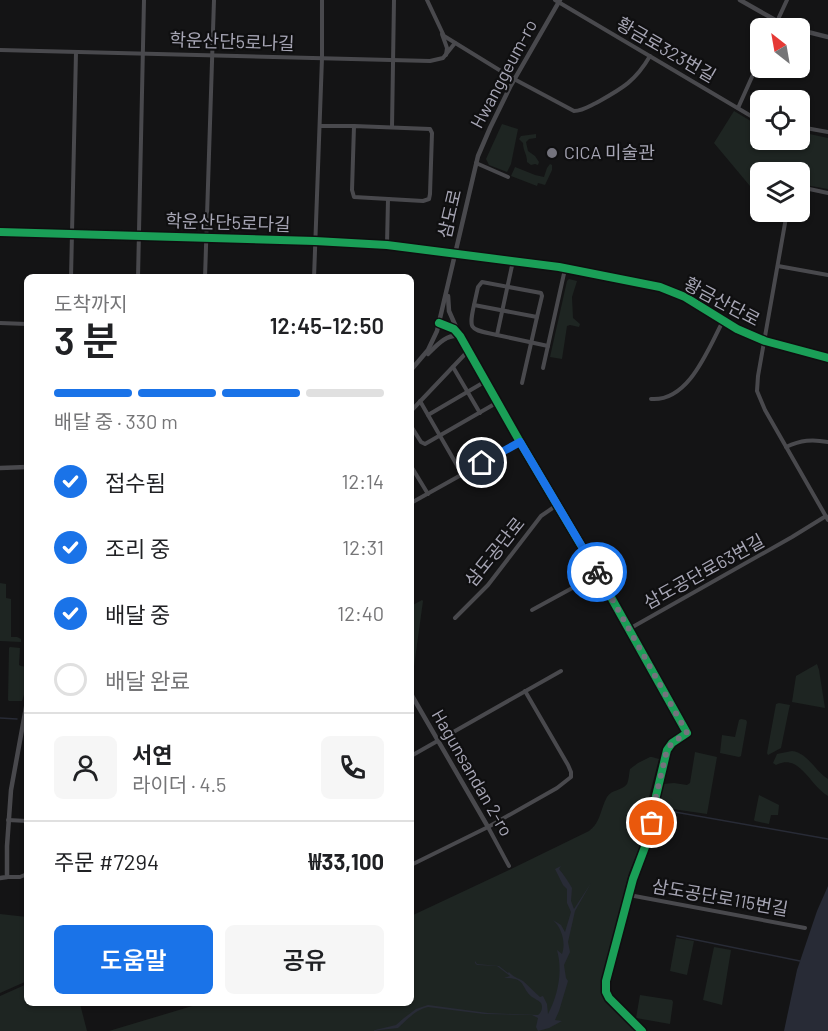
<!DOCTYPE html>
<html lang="ko">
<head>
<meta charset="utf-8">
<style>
  body { margin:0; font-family:Barlow,"Noto Sans KR",sans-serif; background:#f6f6f6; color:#202124; height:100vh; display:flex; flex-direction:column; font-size:22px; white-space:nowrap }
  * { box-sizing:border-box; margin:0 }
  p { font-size:20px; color:#757577 }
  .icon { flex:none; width:33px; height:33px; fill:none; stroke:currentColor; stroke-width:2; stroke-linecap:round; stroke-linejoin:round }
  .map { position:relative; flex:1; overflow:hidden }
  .sheet { position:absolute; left:24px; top:274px; width:390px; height:732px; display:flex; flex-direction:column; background:#fff; border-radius:9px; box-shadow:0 2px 4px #0004 }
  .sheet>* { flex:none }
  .needle { width:39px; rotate:329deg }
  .fabs { position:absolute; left:750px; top:18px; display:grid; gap:12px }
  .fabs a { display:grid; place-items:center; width:60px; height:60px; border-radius:9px; background:#fff; box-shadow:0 2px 4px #0004; font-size:30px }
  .pin { position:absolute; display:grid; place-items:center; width:51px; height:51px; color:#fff; margin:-26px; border:3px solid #fff; border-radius:50%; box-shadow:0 2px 6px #0007 }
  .courier { position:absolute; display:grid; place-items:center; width:60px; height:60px; margin:-30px; border:4px solid #1a73e8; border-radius:50%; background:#fff; color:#222; box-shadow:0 2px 8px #0007 }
  .summary em { font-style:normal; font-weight:600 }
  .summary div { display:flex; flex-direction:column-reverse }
  .summary { display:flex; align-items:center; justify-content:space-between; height:102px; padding:0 30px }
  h1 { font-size:39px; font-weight:600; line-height:45px }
  .bar { display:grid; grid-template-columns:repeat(4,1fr); gap:9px 6px; align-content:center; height:72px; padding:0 30px }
  .bar i { height:8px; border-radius:4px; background:#e0e0e0 }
  .bar .on { background:#1a73e8 }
  .bar p { grid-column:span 4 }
  .line { display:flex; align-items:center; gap:15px; padding:0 30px; border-top:2px solid #e0e0e0 }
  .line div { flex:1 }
  .round { display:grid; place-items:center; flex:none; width:63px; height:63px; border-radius:9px; background:#f6f6f6 }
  ol { padding:0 30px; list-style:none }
  li { display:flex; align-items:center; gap:18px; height:66px }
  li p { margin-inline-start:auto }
  li .icon { padding:6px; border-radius:50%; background:#1a73e8; color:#fff; stroke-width:4 }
  li:last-child { color:#757577 }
  li i { width:33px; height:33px; border:3px solid #e0e0e0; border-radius:50% }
  .cta { display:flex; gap:12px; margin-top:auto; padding:12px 30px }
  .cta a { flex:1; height:69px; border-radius:9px; background:#1a73e8; color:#fff; font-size:24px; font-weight:600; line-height:69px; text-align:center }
  .cta a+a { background:#f6f6f6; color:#202124 }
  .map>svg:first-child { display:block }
  .green { fill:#1e2522 }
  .water { fill:#282b36 }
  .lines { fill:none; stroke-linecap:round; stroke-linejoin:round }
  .stream { stroke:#282b36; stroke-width:1.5 }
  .minor { stroke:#49494d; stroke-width:4 }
  .tertiary { stroke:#49494d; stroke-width:4.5 }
  .cycleway-casing { stroke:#0f0f10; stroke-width:11 }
  .cycleway { stroke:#1a9f57; stroke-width:8 }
  .done { stroke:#74737d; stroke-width:6; stroke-dasharray:0 10.8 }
  .route { stroke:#1a73e8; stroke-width:8 }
  .poi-dot { fill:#74737d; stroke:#0f0f10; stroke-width:2 }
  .labels { text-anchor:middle; stroke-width:4.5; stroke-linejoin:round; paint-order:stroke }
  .street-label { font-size:18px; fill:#a7a6b5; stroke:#0f0f10 }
  .poi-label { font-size:18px; fill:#a7a6b5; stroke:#0f0f10; text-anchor:start }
</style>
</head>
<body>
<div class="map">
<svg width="828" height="1031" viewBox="0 0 828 1031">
  <rect width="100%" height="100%" fill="#141415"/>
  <!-- green -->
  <g class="green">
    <polygon points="734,111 754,123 760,125 760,140 800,140 800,132 828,138 828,189 800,184 800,172 760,172 760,198 714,143"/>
    <polygon points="502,124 518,129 511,164 507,172 489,165 486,159"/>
    <path d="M536,134V138L529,139L526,142L528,151L535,156L539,162L538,165L535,164L531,165L527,162C527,154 523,151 523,143L519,139L521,136Z"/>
    <polygon points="550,164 552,165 552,170 545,185 538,183 537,186 511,176 515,167 535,175 544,177 547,168"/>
    <polygon points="569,279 577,281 572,297 573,318 580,324 579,327 570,325 567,326 562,359 550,357 567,281"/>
    <polygon points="0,583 6,584 6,598 11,599 11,637 17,637 21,639 21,642 0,641"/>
    <polygon points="422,600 423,601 412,681 411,606"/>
    <polygon points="10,647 20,648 19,665 21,666 27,667 27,685 22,701 9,701 8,700 9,648"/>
    <polygon points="817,664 819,670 825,708 792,702 796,676"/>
    <polygon points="779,703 790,705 789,709 781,748 768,755 767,753 776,704"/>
    <polygon points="741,719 746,720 747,722 741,756 739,757 720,753 722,735 735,737 739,720"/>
    <path d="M792,751C808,753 815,771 828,779V796C809,785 800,753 776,765L773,763L777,754Z"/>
    <polygon points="695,752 717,757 707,814 659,807 660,796 663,784 674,783 687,785 690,783"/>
    <path d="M650,757H652L659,759L649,797L645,834L629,873L602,983L604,995L608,1003L639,1031H109L199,1004H411V916L509,870L589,831C601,822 600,810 607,797C612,789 622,791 627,784C629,780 629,773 630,769L638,763Z"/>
    <polygon points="759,795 779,805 778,815 771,815 769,824 755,821 754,820"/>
    <polygon points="0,914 27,917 27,981 0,993"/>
    <polygon points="676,938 694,941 687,975 670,971"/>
    <polygon points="714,947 731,950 722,1005 703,1000"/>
    <polygon points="27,984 27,1004 80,1004 87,1031 0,1031 0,996"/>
    <polygon points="640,995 672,1000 673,1002 670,1024 636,1018"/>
  </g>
  <!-- water -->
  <g class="water">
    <path d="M561,866L559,869C564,875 568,881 572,888L571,901L574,909L591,883L575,911L568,942L570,952L564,965L566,978L568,981L559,1011L555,1020L562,1021L549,1028L538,1031L536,1027L538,1018L532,1015L484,1014L428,1007C415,1010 408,1019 398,1028L371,1031L396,1025L404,1018L416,1009L428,1005L488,1013L538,1015C542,1012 543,1007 541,1003C538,1000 535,999 532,997C520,987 527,978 504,978L510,976L497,966L477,965L475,963V961L477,964L499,966L508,973L509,972C513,977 518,978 523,981C529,986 534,992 540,997L543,996L547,1004L548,1014C558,995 563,972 557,950L562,954C566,943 562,928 553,920L561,925L565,932L571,912L567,903V889L563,885L555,869Z"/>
    <polygon points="828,886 828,1031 784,1031 797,970 817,911"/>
  </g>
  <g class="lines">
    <!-- stream -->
    <g class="stream">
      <polyline points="0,718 17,719"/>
      <polyline points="658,809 828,839"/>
      <polyline points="677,936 800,961"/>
    </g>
    <!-- minor -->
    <g class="minor">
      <path d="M427,0L444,36L514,79L574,111C582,111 588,107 596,103C621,89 635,82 650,56"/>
      <polyline points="555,0 751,116 760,120"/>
      <polyline points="774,28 787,0"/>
      <polyline points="442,34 447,48 446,55"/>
      <polyline points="0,50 430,61 443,58 455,43"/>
      <polyline points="738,108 760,59"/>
      <polyline points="320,126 354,126 430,129 432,133 430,194 429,199 423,201 354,197 352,190 354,126"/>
      <polyline points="392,127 394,0"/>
      <polyline points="800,127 828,132"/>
      <polyline points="476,163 508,177"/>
      <polyline points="800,187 828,193"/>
      <polyline points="787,212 758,376 757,391 765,410 828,520"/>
      <polyline points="0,232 315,241 387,245 455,254"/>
      <polyline points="387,245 388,199"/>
      <polyline points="513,261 497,335 548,346"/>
      <polyline points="778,266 828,275"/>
      <polyline points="71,278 76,52"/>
      <polyline points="138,278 144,0"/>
      <polyline points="205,278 214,0"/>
      <polyline points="314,278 322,58 322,0"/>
      <polygon points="482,282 541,293 542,296 537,317 474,305 478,287"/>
      <path d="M474,305C468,332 471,329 497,335"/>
      <polyline points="0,323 27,324"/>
      <polyline points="453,367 480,413"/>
      <polyline points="543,368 565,269"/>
      <polyline points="522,383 537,317"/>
      <path d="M651,399C689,402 708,349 723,321"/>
      <polyline points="420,401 428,415"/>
      <polyline points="411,411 468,351"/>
      <polyline points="411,426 421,442 425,444 498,402"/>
      <path d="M786,447C801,440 812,439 828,442"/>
      <polyline points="411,466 428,494"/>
      <polyline points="462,474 428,415 486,381"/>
      <polyline points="411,503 520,442"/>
      <polyline points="532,610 598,574"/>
      <polyline points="455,618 488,585 541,516 557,505"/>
      <polyline points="629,629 792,537 826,516"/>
      <polyline points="411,756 561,671"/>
      <polyline points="8,820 27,821"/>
      <polyline points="488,827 509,866"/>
      <polyline points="411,865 488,827 557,788 571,777 571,772 568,765 525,691"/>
      <polyline points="7,877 20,877 27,874"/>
      <polyline points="629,895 805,928"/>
    </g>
    <!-- tertiary -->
    <g class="tertiary">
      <polyline points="740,0 777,21 795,28"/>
      <polyline points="800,30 828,37"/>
      <polyline points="455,254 559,267 660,287 685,297 737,329 765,341 828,358"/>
      <polyline points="439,323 454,329 460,336 520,442 598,574 687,733 672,743 667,750 656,796 651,831 633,879 606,981 606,992 609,998 642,1031"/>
      <path d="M428,354C437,345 446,334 460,336L449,311L448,296"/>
      <polyline points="411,370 428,350 437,331 478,156 490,128 510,87 560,0"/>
      <polyline points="0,468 27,467"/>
      <polyline points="411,694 488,827"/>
      <polyline points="0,878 7,877 7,846 11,790 27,702"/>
    </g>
    <defs>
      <g id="cycleway">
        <polyline points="0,232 315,241 387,245 559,267 660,287 685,297 737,329 765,341 828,358"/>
        <polyline points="439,323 454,329 460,336 520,442 598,574 687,733 672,743 667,750 656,796 651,831 633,879 606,981 606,992 609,998 642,1031"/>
      </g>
    </defs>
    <!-- cycleway casing -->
    <use href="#cycleway" class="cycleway-casing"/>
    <!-- cycleway -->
    <use href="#cycleway" class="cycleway"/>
  </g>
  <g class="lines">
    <!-- done -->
    <polyline class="done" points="597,572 687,733 672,743 667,750 656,796 652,823"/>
    <!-- route -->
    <polyline class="route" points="482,463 520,442 597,572"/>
  </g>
  <!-- markers -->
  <circle class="poi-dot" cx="552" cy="153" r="6"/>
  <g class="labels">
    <!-- street labels -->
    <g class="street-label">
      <text transform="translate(232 42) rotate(2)" y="6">학운산단5로나길</text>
      <text transform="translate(666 50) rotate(30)" y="6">황금로323번길</text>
      <text transform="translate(504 74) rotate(-62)" y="6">Hwanggeum-ro</text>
      <text transform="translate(450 214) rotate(-77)" y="6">삼도로</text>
      <text transform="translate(228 223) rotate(2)" y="6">학운산단5로다길</text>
      <text transform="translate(722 302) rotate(28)" y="6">황금산단로</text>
      <text transform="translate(495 552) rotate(-51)" y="6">삼도공단로</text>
      <text transform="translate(704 572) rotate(-29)" y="6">삼도공단로63번길</text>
      <text transform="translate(472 773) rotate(60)" y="6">Hagunsandan 2-ro</text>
      <text transform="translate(720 898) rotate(10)" y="6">삼도공단로115번길</text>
    </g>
    <!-- poi labels -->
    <g class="poi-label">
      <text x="564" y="159">CICA 미술관</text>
    </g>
  </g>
</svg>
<div class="fabs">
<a><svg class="needle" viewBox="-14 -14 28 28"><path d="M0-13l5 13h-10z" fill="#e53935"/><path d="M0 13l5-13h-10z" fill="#757577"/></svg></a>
<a><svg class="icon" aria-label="locate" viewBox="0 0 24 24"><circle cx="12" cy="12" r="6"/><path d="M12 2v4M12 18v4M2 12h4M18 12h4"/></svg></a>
<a><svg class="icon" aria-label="layers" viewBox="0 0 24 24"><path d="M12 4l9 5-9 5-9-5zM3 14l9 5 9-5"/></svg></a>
</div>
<div class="pin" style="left:652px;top:823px;background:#ea580c"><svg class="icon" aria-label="bag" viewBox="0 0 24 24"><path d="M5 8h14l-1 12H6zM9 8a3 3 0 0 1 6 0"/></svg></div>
<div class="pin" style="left:482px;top:463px;background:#1f2937"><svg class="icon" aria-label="home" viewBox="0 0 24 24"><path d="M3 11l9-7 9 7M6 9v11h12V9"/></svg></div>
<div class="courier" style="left:597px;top:572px"><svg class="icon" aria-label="bike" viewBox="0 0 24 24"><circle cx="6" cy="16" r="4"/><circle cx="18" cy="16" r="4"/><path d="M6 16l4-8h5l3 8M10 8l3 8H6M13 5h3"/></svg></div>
<section class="sheet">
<div class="summary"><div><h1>3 분</h1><p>도착까지</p></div><em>12:45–12:50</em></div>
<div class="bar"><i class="on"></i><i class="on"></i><i class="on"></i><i></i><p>배달 중 · 330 m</p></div>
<ol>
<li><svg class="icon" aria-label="check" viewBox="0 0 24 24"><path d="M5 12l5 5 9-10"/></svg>접수됨<p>12:14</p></li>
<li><svg class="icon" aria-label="check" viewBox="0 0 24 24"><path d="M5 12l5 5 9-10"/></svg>조리 중<p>12:31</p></li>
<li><svg class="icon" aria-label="check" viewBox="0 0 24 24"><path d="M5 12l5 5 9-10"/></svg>배달 중<p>12:40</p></li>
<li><i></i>배달 완료</li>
</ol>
<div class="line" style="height:108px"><a class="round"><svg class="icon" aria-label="person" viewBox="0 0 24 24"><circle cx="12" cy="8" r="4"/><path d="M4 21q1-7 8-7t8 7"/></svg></a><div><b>서연</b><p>라이더 · 4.5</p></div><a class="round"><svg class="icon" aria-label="phone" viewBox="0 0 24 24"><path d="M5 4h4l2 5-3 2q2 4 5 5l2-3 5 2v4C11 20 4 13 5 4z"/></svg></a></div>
<div class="line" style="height:78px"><div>주문 #7294</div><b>₩33,100</b></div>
<div class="cta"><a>도움말</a><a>공유</a></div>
</section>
</div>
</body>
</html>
